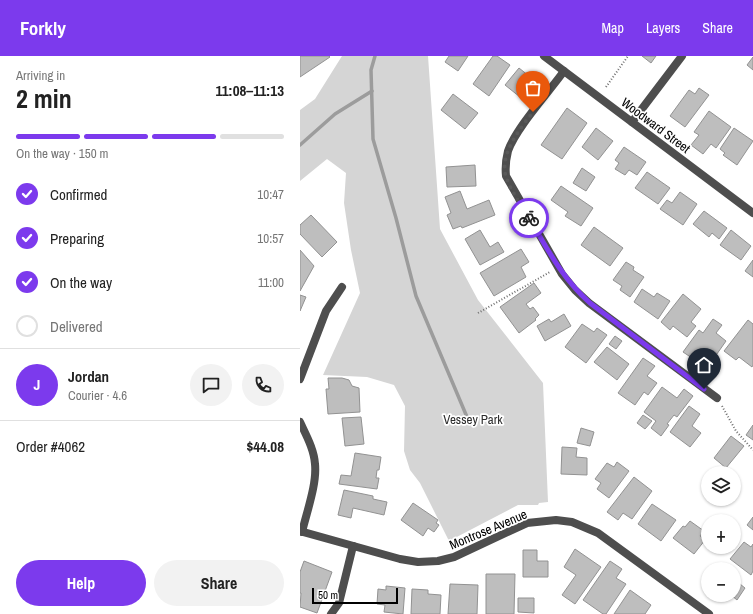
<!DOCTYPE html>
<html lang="en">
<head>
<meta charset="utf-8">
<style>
  body { margin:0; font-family:"Archivo Narrow",sans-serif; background:#f2f2f2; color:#222; height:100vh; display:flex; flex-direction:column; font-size:15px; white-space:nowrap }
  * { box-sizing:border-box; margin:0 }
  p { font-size:13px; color:#767676 }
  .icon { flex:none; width:22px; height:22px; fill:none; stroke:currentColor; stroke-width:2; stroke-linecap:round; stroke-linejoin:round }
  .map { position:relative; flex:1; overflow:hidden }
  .sheet { display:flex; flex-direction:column; background:#fff; width:300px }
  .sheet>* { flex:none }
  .buttons { position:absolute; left:401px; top:410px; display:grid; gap:8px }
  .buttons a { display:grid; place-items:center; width:40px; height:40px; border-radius:50%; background:#fff; box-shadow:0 1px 3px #0004; font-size:20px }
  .scale { position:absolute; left:12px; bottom:10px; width:86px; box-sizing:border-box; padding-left:4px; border:2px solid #000; border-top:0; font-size:11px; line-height:14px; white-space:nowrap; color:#000; -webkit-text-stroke:3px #fff; paint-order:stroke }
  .pin { position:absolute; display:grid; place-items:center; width:34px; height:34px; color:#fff; margin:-41px -17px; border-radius:50% 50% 50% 0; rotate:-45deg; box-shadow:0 0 4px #0007 }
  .pin .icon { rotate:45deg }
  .courier { position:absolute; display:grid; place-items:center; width:40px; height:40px; margin:-20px; border:3px solid #7c3aed; border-radius:50%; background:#fff; color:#222; box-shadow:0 1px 5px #0007 }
  .head em { font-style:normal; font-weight:700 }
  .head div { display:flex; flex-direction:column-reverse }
  .head { display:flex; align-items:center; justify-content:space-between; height:68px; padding:0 16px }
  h1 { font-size:26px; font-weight:700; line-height:30px }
  .bar { display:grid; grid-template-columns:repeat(4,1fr); gap:6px 4px; align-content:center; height:48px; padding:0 16px }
  .bar i { height:5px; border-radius:3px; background:#e0e0e0 }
  .bar .current { background:#7c3aed }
  .bar p { grid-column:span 4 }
  .line { display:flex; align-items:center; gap:10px; padding:0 16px; border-top:1px solid #e0e0e0 }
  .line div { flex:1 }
  .round { display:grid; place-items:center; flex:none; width:42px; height:42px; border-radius:21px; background:#f2f2f2 }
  ol { padding:0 16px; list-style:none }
  li { display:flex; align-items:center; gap:12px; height:44px }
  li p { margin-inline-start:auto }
  li .icon { padding:4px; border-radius:50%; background:#7c3aed; color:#fff; stroke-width:4 }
  li:last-child { color:#767676 }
  li i { width:22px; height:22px; border:2px solid #e0e0e0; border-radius:50% }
  .button { display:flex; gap:8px; margin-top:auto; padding:8px 16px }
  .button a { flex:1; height:46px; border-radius:24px; background:#7c3aed; color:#fff; font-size:16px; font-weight:700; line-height:46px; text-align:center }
  .button a+a { background:#f2f2f2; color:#222 }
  header { display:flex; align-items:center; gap:24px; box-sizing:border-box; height:56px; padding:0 20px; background:#7c3aed; color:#fff }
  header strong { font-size:19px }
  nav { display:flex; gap:22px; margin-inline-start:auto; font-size:14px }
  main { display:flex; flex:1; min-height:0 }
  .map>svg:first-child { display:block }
  .green { fill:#d5d5d5 }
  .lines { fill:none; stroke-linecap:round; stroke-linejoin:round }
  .stream { stroke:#9c9c9c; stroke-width:3.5 }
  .building { fill:#bebebe; stroke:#929292 }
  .path { stroke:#707070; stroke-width:2; stroke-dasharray:1 2; stroke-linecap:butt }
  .minor { stroke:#4e4e4e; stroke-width:8 }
  .tertiary { stroke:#4e4e4e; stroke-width:8 }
  .done { stroke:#595959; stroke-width:4; stroke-dasharray:0 7.2 }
  .route { stroke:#7c3aed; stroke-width:5 }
  .labels { text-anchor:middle; stroke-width:3.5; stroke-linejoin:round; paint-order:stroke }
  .street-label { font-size:13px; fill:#000; stroke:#fff }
  .park-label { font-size:13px; fill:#2c2c2c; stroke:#fff }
</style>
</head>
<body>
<header>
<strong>Forkly</strong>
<nav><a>Map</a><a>Layers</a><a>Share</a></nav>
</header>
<main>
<section class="sheet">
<div class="head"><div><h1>2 min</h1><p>Arriving in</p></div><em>11:08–11:13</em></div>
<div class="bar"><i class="current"></i><i class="current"></i><i class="current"></i><i></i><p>On the way · 150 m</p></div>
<ol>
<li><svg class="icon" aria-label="check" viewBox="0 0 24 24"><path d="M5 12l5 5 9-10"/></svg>Confirmed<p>10:47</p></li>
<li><svg class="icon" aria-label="check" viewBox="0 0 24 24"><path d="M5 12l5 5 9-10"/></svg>Preparing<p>10:57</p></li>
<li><svg class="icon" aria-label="check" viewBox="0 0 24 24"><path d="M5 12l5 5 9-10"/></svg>On the way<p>11:00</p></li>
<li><i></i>Delivered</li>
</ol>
<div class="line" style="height:72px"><b class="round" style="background:#7c3aed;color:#fff">J</b><div><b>Jordan</b><p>Courier · 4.6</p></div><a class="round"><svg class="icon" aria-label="chat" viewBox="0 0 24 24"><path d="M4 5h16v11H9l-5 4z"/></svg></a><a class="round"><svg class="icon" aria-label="phone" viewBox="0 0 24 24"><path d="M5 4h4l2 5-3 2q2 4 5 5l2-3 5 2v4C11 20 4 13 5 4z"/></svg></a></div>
<div class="line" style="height:52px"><div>Order #4062</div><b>$44.08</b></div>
<div class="button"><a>Help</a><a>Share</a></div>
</section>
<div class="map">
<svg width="453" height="558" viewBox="0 0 453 558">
  <rect width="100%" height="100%" fill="#fff"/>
  <!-- green -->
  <polygon class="green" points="42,0 128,0 140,173 178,244 243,327 248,446 239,447 238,449 218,449 149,485 120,427 110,414 104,395 105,350 94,329 67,321 23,319 60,237 51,194 44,147 46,117 27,103 0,125 0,54 15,43"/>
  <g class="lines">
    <!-- stream -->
    <g class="stream">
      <polyline points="75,0 71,14 73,83 96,162 116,240 167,361"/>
      <polyline points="0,89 35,58 72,35"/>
    </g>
  </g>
  <!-- building -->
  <g class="building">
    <polygon points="0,0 29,0 30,1 0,21"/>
    <polygon points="149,0 168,0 158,15 145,6"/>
    <polygon points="193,0 197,0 210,9 189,40 173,28"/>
    <polygon points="342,0 356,0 351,7"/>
    <polygon points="453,1 453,14 447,9"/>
    <polygon points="219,12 239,28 225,45 205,29"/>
    <polygon points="399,32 409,39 385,71 370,60 389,34 395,38"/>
    <polygon points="153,38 178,57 165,73 141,54"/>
    <polygon points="267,52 287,67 262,103 241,89"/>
    <polygon points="409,55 431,71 416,92 411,88 403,98 391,89 399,79 394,76"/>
    <polygon points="296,72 313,85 298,104 282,91"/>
    <polygon points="434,72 453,85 437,109 423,99 425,97 420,93"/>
    <polygon points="324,91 346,106 337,119 329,114 325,119 315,113 319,107 315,104"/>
    <polygon points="175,109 176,130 147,131 146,111"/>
    <polygon points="282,112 295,121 286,135 273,127"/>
    <polygon points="347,116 370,132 358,148 335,132"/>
    <polygon points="261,130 293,152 281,170 265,160 268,156 251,144"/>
    <polygon points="160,135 167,153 189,144 195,159 162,172 161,170 153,173 147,159 151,157 145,141"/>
    <polygon points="380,136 397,148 383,169 360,153 367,144 372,147"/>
    <polygon points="404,155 427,172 419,183 412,177 409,181 393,168"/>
    <polygon points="11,159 37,186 22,201 0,178 0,169"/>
    <polygon points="294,171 323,192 310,210 281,189"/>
    <polygon points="180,174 190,191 198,186 204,196 180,209 165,183"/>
    <polygon points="431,174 451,190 441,204 420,189"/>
    <polygon points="221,193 229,206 221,211 226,221 194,240 180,217"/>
    <polygon points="0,194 14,210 0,235"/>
    <polygon points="453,204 453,221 445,215"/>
    <polygon points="326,206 334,211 333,214 344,221 330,241 320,234 322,230 313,224"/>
    <polygon points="234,227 241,237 226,248 230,253 233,251 239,259 235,263 236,264 219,277 200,251"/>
    <polygon points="342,233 354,241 357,237 370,245 358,263 334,246"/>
    <polygon points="383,238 401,253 391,266 396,270 387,281 373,270 370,274 361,266"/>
    <polygon points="0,239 6,241 0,255"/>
    <polygon points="264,258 271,270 245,285 237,270 249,263 251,266"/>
    <polygon points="413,263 422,269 416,277 426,285 412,305 398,294 392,302 383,296 399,274 403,277"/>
    <polygon points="448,264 453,268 453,309 452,311 439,301 436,304 424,295"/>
    <polygon points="282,268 294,276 297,272 307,279 286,307 265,291"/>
    <polygon points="315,280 322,285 316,293 309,288"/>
    <polygon points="307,291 329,308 317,324 294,306"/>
    <polygon points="343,302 355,310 347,320 357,327 348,339 344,336 335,349 318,337"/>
    <polygon points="28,322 42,322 49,324 52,330 59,332 60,356 28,358 26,333 29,333"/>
    <polygon points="362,331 377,342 384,333 393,340 377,361 374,359 367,368 369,369 361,380 351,372 356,365 344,356"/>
    <polygon points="389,350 400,358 392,370 401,377 390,391 370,376"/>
    <polygon points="343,359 352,365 345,373 337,367"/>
    <polygon points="61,361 64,388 45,390 42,362"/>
    <polygon points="453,369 453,384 446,379"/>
    <polygon points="281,372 294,376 290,390 277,387"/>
    <polygon points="431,380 444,390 426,412 414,402"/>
    <polygon points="262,391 277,392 276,401 287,402 287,419 261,418"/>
    <polygon points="55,397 81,401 79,414 77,414 76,422 79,422 77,433 39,428 41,419 51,420"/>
    <polygon points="317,406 329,415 309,442 297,433 301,427 295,423 307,407 314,411"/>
    <polygon points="334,421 352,435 332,463 323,457 318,464 307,456"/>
    <polygon points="44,434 73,440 73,443 87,446 84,459 53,452 51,462 38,459"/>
    <polygon points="113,447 138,464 136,467 139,469 134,476 128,472 123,480 101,464"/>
    <polygon points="352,448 376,464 361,485 338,468"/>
    <polygon points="453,461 453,474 447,469"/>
    <polygon points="390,465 404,475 400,480 405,484 394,498 373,482 383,470 385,471"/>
    <polygon points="444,486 451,491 453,488 453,515 451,519 430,503"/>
    <polygon points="275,493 301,511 275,548 262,539 276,519 264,511"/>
    <polygon points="223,494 237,494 237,505 248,505 248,521 223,521"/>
    <polygon points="4,505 32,516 17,557 0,551 1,537 0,537 0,516"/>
    <polygon points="310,505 322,513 316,522 326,528 306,558 303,558 283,544"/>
    <polygon points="420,507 429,513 415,513"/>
    <polygon points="434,517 438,520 435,524 445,532 437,544 431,539 434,539"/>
    <polygon points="186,518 215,518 214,558 186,558"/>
    <polygon points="150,528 178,529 177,558 148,558"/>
    <polygon points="86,530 105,532 103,558 84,556 85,549 77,548 78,533 86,534"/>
    <polygon points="112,533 128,534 128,538 141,539 140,558 111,558"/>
    <polygon points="330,534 351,549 345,558 314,558"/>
    <polygon points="218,542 234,542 234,557 218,556"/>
  </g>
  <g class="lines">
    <!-- path -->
    <g class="path">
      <polyline points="306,31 328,0"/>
      <polyline points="178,257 250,216"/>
      <polyline points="422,350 436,375 453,394"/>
    </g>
    <!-- minor -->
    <g class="minor">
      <path d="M264,15C249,36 216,72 208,95C206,103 205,111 206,120L262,218L275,234L289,247L417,342"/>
      <polyline points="332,66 382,0"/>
      <polyline points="0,323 26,255 42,231"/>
      <path d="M0,366C6,379 14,393 15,408C17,428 7,455 2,476"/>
      <polyline points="0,475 100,503 118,506 138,505 154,501 227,467 256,464 272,466 298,477 409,558"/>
      <polyline points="31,558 39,547 53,490"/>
    </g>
    <!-- tertiary -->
    <polyline class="tertiary" points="244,0 453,157"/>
  </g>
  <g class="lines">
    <!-- done -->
    <path class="done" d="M229,162C221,149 211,135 206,121C199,98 220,73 233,56"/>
    <!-- route -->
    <path class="route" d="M229,162C248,194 262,222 290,247L404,333"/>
  </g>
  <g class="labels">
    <!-- street labels -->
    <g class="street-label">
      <text transform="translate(356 69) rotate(37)" y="5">Woodward Street</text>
      <text transform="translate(188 473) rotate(-23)" y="5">Montrose Avenue</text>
    </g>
    <!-- park labels -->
    <g class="park-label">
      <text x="173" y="368">Vessey Park</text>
    </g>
  </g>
</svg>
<div class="buttons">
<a><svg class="icon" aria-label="layers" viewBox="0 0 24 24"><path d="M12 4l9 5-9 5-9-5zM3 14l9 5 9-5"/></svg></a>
<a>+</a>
<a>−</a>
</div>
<div class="scale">50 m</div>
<div class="pin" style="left:233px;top:56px;background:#ea580c"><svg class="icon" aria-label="bag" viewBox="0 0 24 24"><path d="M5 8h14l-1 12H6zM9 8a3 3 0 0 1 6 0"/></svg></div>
<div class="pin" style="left:404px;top:333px;background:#1f2937"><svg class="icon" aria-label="home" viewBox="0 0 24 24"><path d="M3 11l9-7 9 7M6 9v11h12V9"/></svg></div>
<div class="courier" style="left:229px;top:162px"><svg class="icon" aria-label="bike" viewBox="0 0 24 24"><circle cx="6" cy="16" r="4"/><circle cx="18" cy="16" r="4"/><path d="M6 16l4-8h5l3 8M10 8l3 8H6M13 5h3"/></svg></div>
</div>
</main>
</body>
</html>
